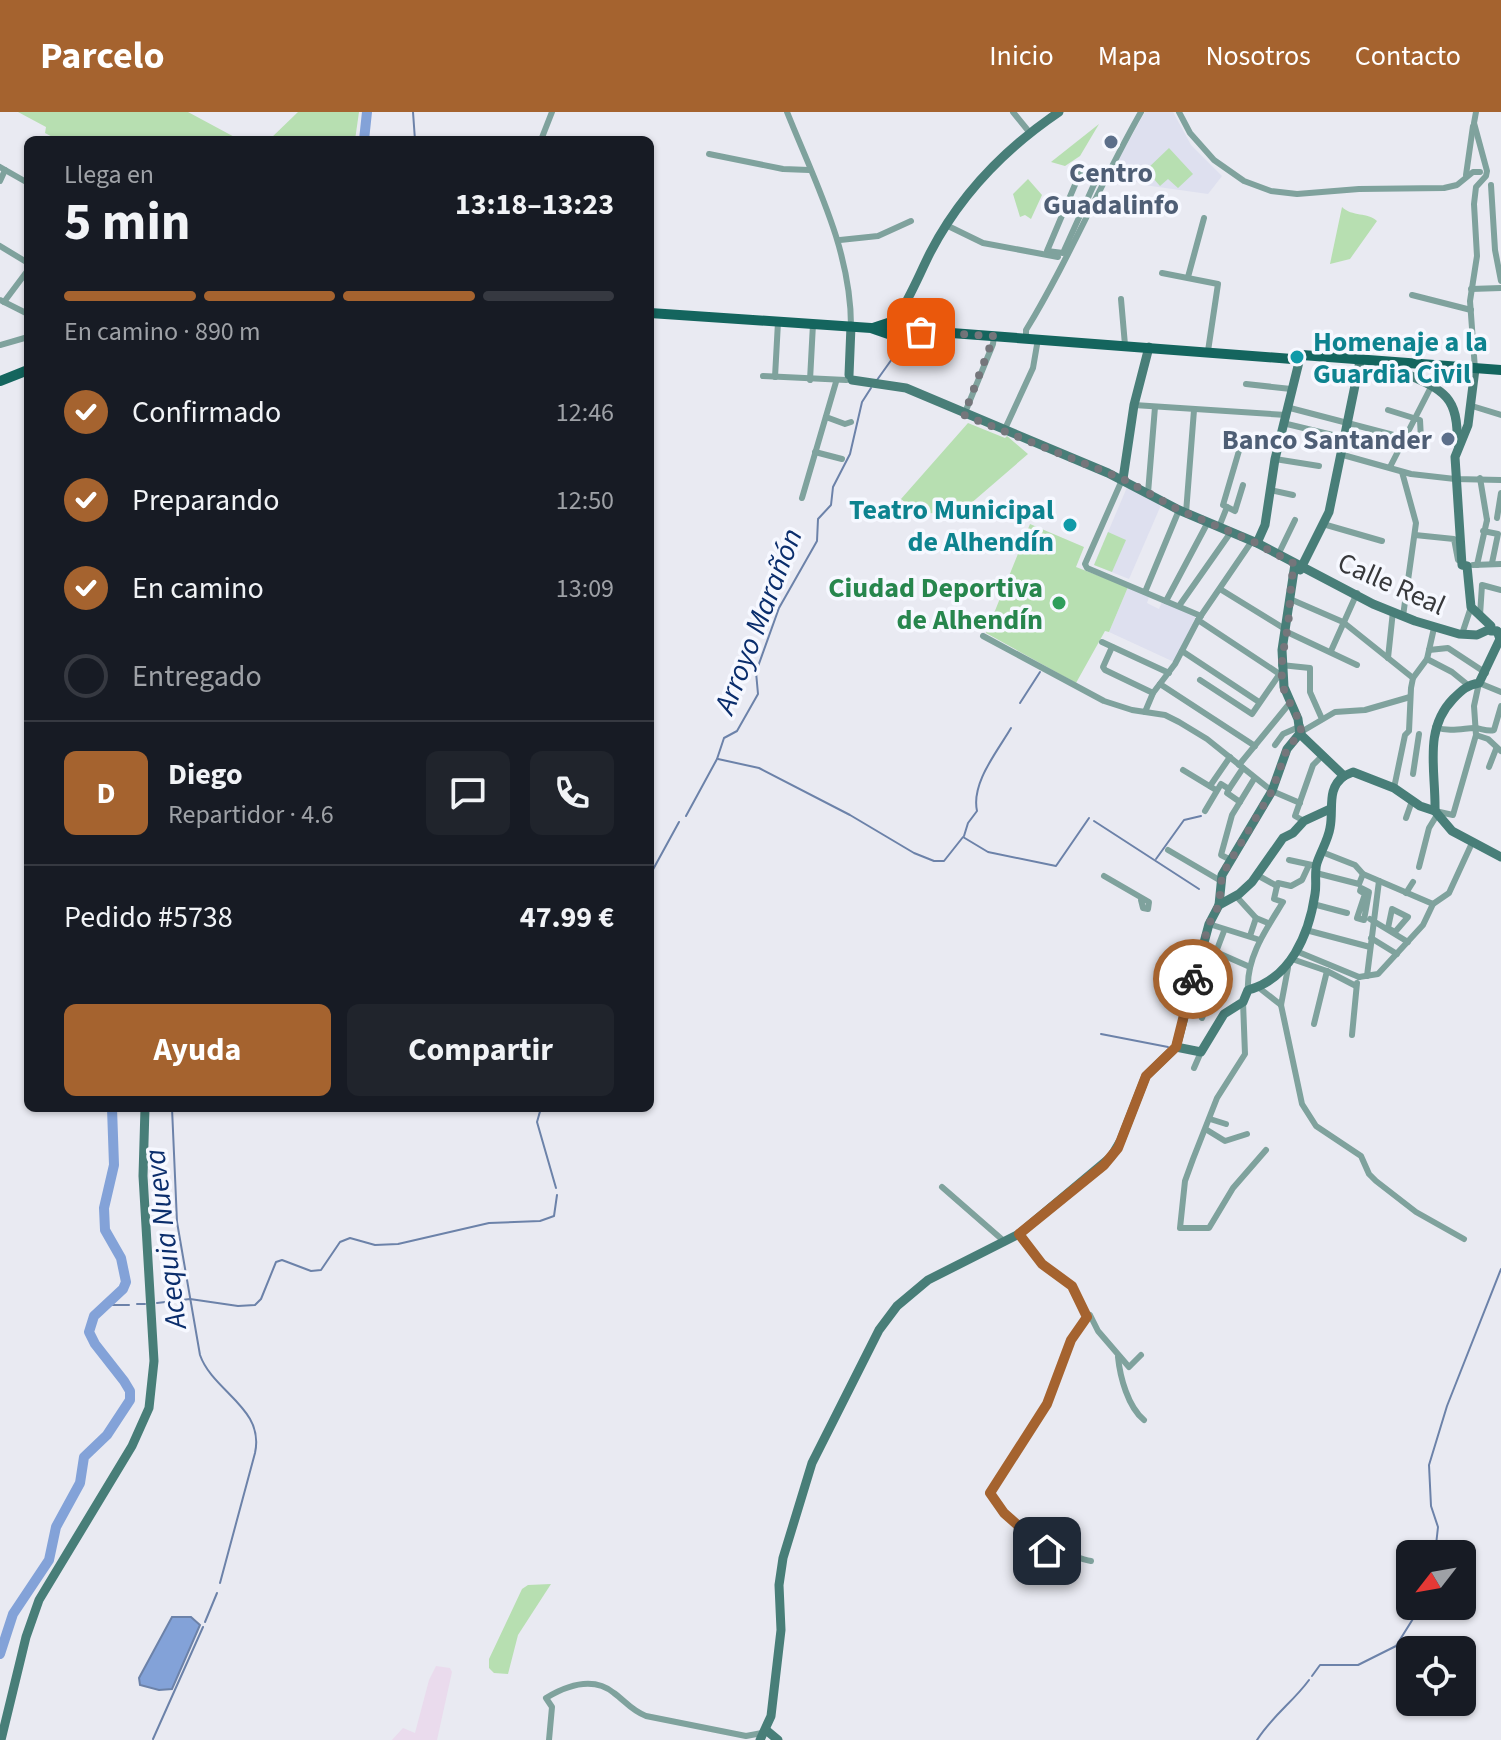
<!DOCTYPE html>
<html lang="es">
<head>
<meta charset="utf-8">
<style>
  body { margin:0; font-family:"Source Sans 3",sans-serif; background:#20242c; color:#f1f3f6; height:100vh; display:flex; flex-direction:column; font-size:30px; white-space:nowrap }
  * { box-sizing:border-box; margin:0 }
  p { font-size:26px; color:#9ea1a6 }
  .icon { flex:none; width:44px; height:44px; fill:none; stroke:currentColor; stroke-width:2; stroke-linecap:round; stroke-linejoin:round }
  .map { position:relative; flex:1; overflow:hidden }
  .sheet { position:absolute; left:24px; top:24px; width:630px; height:976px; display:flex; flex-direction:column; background:#171b24; border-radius:12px; box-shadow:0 2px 6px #0004 }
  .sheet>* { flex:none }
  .needle { width:52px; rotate:239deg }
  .buttons { position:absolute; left:1396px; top:1428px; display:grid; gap:16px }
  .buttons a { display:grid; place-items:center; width:80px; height:80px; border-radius:12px; background:#171b24; box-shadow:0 2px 6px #0004; font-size:40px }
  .pin { position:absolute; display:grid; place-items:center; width:68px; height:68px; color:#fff; margin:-34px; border-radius:16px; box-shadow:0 4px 12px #0006 }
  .courier { position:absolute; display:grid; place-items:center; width:80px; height:80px; margin:-40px; border:6px solid #a5632f; border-radius:50%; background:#fff; color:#222; box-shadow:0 2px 10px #0007 }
  .head em { font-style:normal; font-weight:700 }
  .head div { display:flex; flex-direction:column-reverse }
  .head { display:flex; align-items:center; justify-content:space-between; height:136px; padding:0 40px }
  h1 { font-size:52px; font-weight:700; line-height:60px }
  .bar { display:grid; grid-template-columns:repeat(4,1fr); gap:12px 8px; align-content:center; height:96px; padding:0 40px }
  .bar i { height:10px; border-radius:6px; background:#363941 }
  .bar .current { background:#a5632f }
  .bar p { grid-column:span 4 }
  .line { display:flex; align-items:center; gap:20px; padding:0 40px; border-top:2px solid #363941 }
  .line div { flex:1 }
  .round { display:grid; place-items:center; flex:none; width:84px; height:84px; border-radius:12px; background:#20242c }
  ol { padding:0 40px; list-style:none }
  li { display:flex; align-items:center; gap:24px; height:88px }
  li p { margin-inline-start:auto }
  li .icon { padding:8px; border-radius:50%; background:#a5632f; color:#fff; stroke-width:4 }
  li:last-child { color:#9ea1a6 }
  li i { width:44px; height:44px; border:4px solid #363941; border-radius:50% }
  .primary-button { display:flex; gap:16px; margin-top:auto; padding:16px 40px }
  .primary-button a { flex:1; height:92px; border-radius:12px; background:#a5632f; color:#fff; font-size:32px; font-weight:700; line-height:92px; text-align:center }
  .primary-button a+a { background:#20242c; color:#f1f3f6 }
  header { display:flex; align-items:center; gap:48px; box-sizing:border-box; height:112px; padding:0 40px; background:#a5632f; color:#fff }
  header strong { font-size:38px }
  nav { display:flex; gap:44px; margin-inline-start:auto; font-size:28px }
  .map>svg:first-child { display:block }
  .built { fill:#dee0ef }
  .industrial { fill:#eadbed }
  .green { fill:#b7dfb1 }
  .water { fill:#83a2d8; stroke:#6c82a9; stroke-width:2 }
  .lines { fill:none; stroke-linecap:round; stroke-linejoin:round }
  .stream { stroke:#6c82a9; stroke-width:2 }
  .river { stroke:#83a2d8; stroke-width:10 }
  .street { stroke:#7fa29d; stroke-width:6 }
  .secondary { stroke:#487e78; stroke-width:9 }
  .primary { stroke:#14655e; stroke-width:10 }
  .done { stroke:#75767b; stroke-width:8; stroke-dasharray:0 14.4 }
  .route { stroke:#a5632f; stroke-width:10 }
  .service-dot { fill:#5c6f8a; stroke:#f6f8ff; stroke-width:3 }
  .culture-dot { fill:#0f9aa8; stroke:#f6f8ff; stroke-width:3 }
  .leisure-dot { fill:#2e9e5b; stroke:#f6f8ff; stroke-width:3 }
  .labels { text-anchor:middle; stroke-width:7; stroke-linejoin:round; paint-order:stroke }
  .service-label { font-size:28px; font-weight:bold; fill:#4e5e75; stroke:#f6f8ff }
  .culture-label { font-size:28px; font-weight:bold; fill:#0d838f; stroke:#f6f8ff; text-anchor:start }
  .street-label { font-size:28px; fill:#37383b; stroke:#f6f8ff }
  .leisure-label { font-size:28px; font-weight:bold; fill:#27864d; stroke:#f6f8ff; text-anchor:end }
  .water-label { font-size:30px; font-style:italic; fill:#0a2d6c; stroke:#f6f8ff }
</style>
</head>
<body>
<header>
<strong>Parcelo</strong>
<nav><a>Inicio</a><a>Mapa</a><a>Nosotros</a><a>Contacto</a></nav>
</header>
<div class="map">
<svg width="1501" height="1628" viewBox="0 0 1501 1628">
  <rect width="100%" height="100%" fill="#e9eaf2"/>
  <!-- built -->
  <g class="built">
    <polygon points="1145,0 1173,0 1191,33 1222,64 1208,82 1144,73 1112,59"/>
    <polygon points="1128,373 1161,393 1129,467 1094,453"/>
    <polygon points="1128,475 1149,485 1147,491 1159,497 1162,490 1196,504 1174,550 1109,520"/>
  </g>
  <!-- industrial -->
  <polygon class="industrial" points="436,1554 450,1556 452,1560 437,1628 392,1628 403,1616 415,1621 429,1568"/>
  <!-- green -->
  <g class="green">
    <polygon points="18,0 188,0 240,28 58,28 45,21 46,15"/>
    <polygon points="298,0 359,0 355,28 269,28"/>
    <polygon points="1099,12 1080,44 1065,54 1051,50"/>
    <polygon points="1169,36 1193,62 1178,76 1168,67 1160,74 1146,58"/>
    <polygon points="1028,67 1042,83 1031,107 1025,103 1020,105 1013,82"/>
    <path d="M1342,95C1352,105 1368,100 1377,109L1350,147L1330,152Z"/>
    <polygon points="968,311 1005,326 1007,324 1028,342 962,399 919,402 901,387"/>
    <polygon points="1030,412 1084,435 1076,455 1128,475 1109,520 1105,519 1076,571 986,521"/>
    <polygon points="1108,420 1126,428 1112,460 1094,453"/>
    <polygon points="551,1472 518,1523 508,1562 494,1561 489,1556 489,1547 522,1477 528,1473"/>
  </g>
  <!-- water -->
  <polygon class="water" points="172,1505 191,1505 200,1513 172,1577 159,1578 140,1573 139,1566"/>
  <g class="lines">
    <!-- stream -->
    <g class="stream">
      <polyline points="413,0 415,28"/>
      <polyline points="877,268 897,240 913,226"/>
      <polyline points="1020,591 1040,560"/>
      <polyline points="718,647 759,656 850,703 914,741 934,749 944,749 963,725 988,740 1056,754 1089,706"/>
      <polyline points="686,704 717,647 724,626 737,619 758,582 756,560 779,496 817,429 818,407 831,393 833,375 850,342 862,290 871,276"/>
      <polyline points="1094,709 1199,777"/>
      <path d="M964,724L968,711L977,699C971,671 997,640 1011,616"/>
      <polyline points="1156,747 1184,708 1201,704"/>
      <polyline points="650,763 679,710"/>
      <polyline points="1101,922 1168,935"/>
      <path d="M172,996L177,1110L200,1243C213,1280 265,1296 255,1341L220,1471"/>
      <polyline points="541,996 537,1010 556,1076"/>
      <polyline points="157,1191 190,1187 238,1194 255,1193 261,1187 276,1150 282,1148 311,1159 321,1158 340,1130 350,1126 375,1133 398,1132 489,1111 540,1109 554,1104 557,1083"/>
      <polyline points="137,1192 145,1192"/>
      <polyline points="106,1193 129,1193"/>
      <polyline points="1435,1442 1438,1415 1431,1394 1429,1353 1447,1294 1501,1157"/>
      <polyline points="205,1510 217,1481"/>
      <polyline points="1312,1564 1320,1553 1358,1553 1396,1534 1421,1494"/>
      <polyline points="153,1627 203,1515"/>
      <path d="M1257,1628C1273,1603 1293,1590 1309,1568"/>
    </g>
    <!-- river -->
    <g class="river">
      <polyline points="364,28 367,0"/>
      <polyline points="0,1542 13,1502 49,1448 56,1415 80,1371 84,1345 107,1323 130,1288 130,1279 124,1269 95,1232 89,1220 94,1204 123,1177 126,1170 121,1146 105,1118 104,1096 114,1053 112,996"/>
    </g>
    <!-- street -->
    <g class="street">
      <path d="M787,0C815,70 851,138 851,214"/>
      <polyline points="1013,0 1030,21"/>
      <polyline points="1179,0 1190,21 1214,48 1244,69 1271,79 1297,82 1359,77 1444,76 1457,73 1473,60 1480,60"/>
      <polyline points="541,28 552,0"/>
      <polyline points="709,42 783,57 809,58"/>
      <polyline points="0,55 28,71"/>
      <polygon points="1080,61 1096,68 1063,141 1047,139"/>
      <polyline points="1466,63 1473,14"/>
      <polyline points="0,69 5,58"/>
      <polyline points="1491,73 1495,138 1501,169"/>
      <polyline points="946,113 983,131 1058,145"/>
      <polyline points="840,128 878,124 911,109"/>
      <polyline points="0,134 28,151"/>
      <polyline points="1162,161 1218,172 1208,239"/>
      <polyline points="1188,165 1204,106"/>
      <polyline points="1471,177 1501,176"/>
      <polyline points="1412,183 1471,198"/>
      <polyline points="1121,187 1125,233"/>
      <polyline points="0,188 28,202"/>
      <polyline points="4,190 28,158"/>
      <path d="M1026,226V218C1069,148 1100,72 1141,0"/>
      <polyline points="0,233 28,225"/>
      <polyline points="1475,257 1470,189 1477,144 1474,92 1476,75 1486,64 1487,59 1474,11 1476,0"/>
      <polyline points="763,264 846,268"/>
      <polyline points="775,265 778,210"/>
      <polyline points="810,268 813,212"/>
      <polyline points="1246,272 1291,277"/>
      <polyline points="1134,293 1286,303"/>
      <polyline points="1472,294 1501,303"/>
      <polyline points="1290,296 1405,326"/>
      <polyline points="1388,298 1420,308 1421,327 1406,324"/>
      <polyline points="964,303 993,232 994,224"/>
      <polyline points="826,305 845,312 851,310"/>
      <polyline points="1287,312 1345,326"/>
      <polyline points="1004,319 1033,256 1038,227"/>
      <polyline points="1241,332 1223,393 1235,399 1243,373"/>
      <polyline points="815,340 842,347"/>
      <polyline points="1343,343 1411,362 1455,367 1501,368"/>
      <polyline points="1275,347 1319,354"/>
      <polyline points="1390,355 1432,273"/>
      <polyline points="1402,360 1416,411 1403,504"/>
      <polyline points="1480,366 1487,408"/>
      <polyline points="1122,368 1085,452 1087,456 1201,504"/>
      <polyline points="1270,378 1293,383"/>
      <polyline points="1148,381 1155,295"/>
      <polyline points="802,386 836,270"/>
      <polyline points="1186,401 1194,298"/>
      <polyline points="1497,406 1501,381"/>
      <polyline points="1323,412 1382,429"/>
      <polyline points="1219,415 1227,395"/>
      <polyline points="1483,419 1498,422 1492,451"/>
      <polyline points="1415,423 1454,427 1458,448"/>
      <polyline points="1278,443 1295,408"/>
      <polyline points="1473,453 1501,452"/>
      <polyline points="1477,453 1487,408"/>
      <polyline points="1220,477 1285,517"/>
      <polyline points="1145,480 1179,398"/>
      <polyline points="1290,487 1343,510 1413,566"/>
      <polyline points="1166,489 1208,410"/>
      <polyline points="1179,494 1231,420"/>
      <polyline points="1480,503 1482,473 1501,478"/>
      <polyline points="1198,508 1278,561"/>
      <polyline points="1287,520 1357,553"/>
      <polyline points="1462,522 1471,495"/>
      <polyline points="983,524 1104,589 1132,598 1165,603 1179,610 1207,627 1272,679 1300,691"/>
      <polyline points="1102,530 1169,561"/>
      <polyline points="1112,535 1103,555 1105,558 1153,581"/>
      <polyline points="1429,538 1448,536 1486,561"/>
      <polyline points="1182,539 1259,590"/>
      <polyline points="1331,539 1357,481"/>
      <polyline points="1388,546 1393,499"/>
      <polyline points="1427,547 1452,560 1468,573"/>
      <polyline points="1281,553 1310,556 1310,580 1322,607"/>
      <polyline points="1200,568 1252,602 1281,560"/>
      <polyline points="1160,572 1255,634"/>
      <polyline points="1145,600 1153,581 1175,552 1198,508 1252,429"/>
      <path d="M1435,615C1449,620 1460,617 1474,616C1481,616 1487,620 1494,618L1501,594"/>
      <polyline points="1301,620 1335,600 1365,598 1410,585"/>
      <polyline points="1476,623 1488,627 1501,639"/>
      <polyline points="1275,633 1283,622 1301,614"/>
      <polyline points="1239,653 1289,592"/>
      <polyline points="1489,655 1496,637"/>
      <polyline points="1183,658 1216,678"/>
      <polyline points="1413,662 1419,622"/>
      <polyline points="1210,674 1230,645"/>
      <polyline points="1394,676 1405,623 1409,619 1411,576 1413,566 1427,547 1434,516"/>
      <polyline points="1229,677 1243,656"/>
      <polyline points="1229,677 1227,681 1240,690"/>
      <polyline points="1205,699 1221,672 1229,677"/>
      <polyline points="1435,699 1453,703 1476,623 1474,594 1479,571 1501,580"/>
      <polyline points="1406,706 1412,689"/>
      <polyline points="1304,709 1295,704 1313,653 1321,645"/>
      <polyline points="1168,738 1221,769"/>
      <polyline points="1327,742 1355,753 1363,762 1433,792"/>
      <polyline points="1231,748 1221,743 1232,703 1254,667"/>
      <polyline points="1289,748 1312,753"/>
      <polyline points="1419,755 1429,716 1437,703"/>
      <polyline points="1316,761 1359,772 1363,762"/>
      <polyline points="1257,763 1277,774 1278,771 1291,774 1302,768 1309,753"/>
      <polyline points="1104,764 1149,790 1148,797 1143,796 1141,788"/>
      <polygon points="1361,776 1369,780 1364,808 1357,806 1365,782 1360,779"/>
      <polyline points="1406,781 1413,770"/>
      <polyline points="1236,784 1256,806"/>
      <polyline points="1313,792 1347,801"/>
      <polygon points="1392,797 1408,805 1395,820 1388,816"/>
      <polyline points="1370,807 1408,830"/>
      <polyline points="1209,812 1260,828"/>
      <polyline points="1306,818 1370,835"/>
      <polyline points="1250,824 1256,806 1268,811"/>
      <polyline points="1371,826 1397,842"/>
      <polyline points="1296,839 1359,865"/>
      <polyline points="1216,840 1250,855"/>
      <polyline points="1216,840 1224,819"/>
      <polyline points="1292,847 1327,859 1356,874"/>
      <polyline points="1367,864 1379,769"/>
      <polyline points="1359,865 1378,862 1423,813 1433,792 1449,781 1472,731"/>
      <polyline points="1194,866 1221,874 1218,883"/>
      <polyline points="1258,875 1281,893"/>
      <path d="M1248,878C1246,845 1267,816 1283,790L1274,787L1277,774"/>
      <polyline points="1243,890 1245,942 1217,986 1193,1047 1185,1069 1180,1116 1209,1116 1233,1076 1266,1038"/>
      <polyline points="1281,893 1302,992 1316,1014 1361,1044 1369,1062 1376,1069 1416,1100 1464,1127"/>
      <polyline points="1281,893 1288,856"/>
      <polyline points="1187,894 1206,897 1202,906"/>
      <polyline points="1314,912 1327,859"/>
      <polyline points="1352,923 1357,871"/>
      <polyline points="1194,956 1201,940"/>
      <polyline points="1210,1007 1226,1012"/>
      <polyline points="1207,1018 1225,1029 1247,1022"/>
      <polyline points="942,1075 1005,1130"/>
      <path d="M1019,1122L1042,1152L1072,1174L1087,1205L1071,1228L1047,1292L990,1381C1005,1402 1026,1425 1047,1439C1061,1437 1077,1447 1091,1449"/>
      <polyline points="1087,1205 1090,1203 1098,1219 1129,1255 1141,1243"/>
      <path d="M1118,1245C1120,1265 1128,1295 1144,1308"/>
      <path d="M549,1628L552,1595L546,1586C566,1574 593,1564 614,1581C625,1589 632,1599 646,1604L746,1624L762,1621"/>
    </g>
    <!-- secondary -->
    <g class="secondary">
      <path d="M896,207C910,186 919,163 930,141C960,83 1006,36 1059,0"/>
      <path d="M1403,252L1404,261C1443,278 1459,284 1457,331"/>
      <polyline points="1475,257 1468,313 1455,345 1462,453 1467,454 1471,495 1491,514 1491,519 1497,519"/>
      <polyline points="849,263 851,214"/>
      <polyline points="852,268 906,276 1108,361 1179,398 1257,431 1373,492 1415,509 1459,522 1477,523 1490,517"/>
      <polyline points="1123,367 1134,293 1149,235"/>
      <polyline points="1257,431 1265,413 1275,347 1299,250"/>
      <polyline points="1295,452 1282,538 1284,575 1298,607 1300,622 1344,664"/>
      <polyline points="1300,458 1329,400 1360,249"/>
      <polyline points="1344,664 1353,660 1394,676 1420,694 1435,699"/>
      <path d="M1435,699C1436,659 1423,618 1453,587C1462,578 1467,573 1479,571L1500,527L1497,519"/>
      <polyline points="1435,699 1452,719 1501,745"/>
      <polyline points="1219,793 1222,763 1272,679 1287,637 1301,620"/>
      <path d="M1176,935L1201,940L1224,902L1243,890L1248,878C1290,867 1309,823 1315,782C1317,772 1314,761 1317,751C1321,739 1328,728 1330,716C1334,697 1326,677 1344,664"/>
      <polyline points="766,1618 778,1628"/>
      <polyline points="1,1628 26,1525 39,1488 132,1334 149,1296 154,1249 143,1064 145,996"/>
      <polyline points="760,1628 771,1604 781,1518 779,1473 783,1446 812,1351 879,1218 897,1194 928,1168 1019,1122 1111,1045 1121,1028 1146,964 1176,935 1209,812 1219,793 1239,782 1252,770 1283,726 1293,721 1304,709 1330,697"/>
    </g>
    <!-- primary -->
    <g class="primary">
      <polyline points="650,201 871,216 897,225 925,219 1292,247"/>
      <polyline points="873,216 900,207 907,213 904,222"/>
      <polyline points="1302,243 1501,258"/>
      <polyline points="0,269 28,258"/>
    </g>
  </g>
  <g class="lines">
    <!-- done -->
    <path class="done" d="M921,220L994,224L964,303L1123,367L1179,398L1252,429L1295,452C1290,468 1291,483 1289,501C1288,526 1278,548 1283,574C1287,591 1301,604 1301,620L1287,637L1272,679L1222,763L1219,793L1209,812L1193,867"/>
    <!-- route -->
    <polyline class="route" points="1047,1439 1004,1401 990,1381 1047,1292 1071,1228 1087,1205 1072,1174 1042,1152 1019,1122 1104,1053 1118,1036 1146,964 1176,935 1193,867"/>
  </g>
  <!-- markers -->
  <g class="service-dot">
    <circle cx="1111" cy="30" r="8"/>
    <circle cx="1448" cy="327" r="8"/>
  </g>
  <g class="culture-dot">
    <circle cx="1297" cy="245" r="8"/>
    <circle cx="1070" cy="413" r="8"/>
  </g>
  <circle class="leisure-dot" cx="1059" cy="491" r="8"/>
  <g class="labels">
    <!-- service labels -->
    <g class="service-label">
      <text x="1111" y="70">Centro<tspan x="1111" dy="32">Guadalinfo</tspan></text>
      <text x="1432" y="337" text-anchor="end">Banco Santander</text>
    </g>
    <!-- culture labels -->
    <g class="culture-label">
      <text x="1313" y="239">Homenaje a la<tspan x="1313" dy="32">Guardia Civil</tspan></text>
      <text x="1054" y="407" text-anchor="end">Teatro Municipal<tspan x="1054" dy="32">de Alhendín</tspan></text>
    </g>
    <!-- street labels -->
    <g class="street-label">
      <text transform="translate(1392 471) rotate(24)" y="10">Calle Real</text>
    </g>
    <!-- leisure labels -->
    <g class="leisure-label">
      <text x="1043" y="485">Ciudad Deportiva<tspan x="1043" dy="32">de Alhendín</tspan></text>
    </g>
    <!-- water labels -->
    <g class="water-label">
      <text transform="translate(758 509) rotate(-69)" y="10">Arroyo Marañón</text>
      <text transform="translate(165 1127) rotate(-97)" y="10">Acequia Nueva</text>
    </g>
  </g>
</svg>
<div class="buttons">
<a><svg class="needle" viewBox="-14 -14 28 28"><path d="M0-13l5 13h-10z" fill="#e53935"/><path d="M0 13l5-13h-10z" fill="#9ea1a6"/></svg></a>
<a><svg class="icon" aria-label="locate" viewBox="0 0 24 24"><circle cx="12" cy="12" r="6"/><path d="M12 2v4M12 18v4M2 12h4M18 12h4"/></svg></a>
</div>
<div class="pin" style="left:921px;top:220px;background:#ea580c"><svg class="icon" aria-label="bag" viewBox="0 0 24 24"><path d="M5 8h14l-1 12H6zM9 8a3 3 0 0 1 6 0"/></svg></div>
<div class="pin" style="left:1047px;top:1439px;background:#1f2937"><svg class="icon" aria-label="home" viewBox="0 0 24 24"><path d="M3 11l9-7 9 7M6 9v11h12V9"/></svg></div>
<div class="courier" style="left:1193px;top:867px"><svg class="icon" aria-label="bike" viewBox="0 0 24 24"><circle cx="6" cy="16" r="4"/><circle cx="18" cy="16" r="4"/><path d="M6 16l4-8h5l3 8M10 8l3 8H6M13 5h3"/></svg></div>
<section class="sheet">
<div class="head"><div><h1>5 min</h1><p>Llega en</p></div><em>13:18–13:23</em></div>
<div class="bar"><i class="current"></i><i class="current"></i><i class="current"></i><i></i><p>En camino · 890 m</p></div>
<ol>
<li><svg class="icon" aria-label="check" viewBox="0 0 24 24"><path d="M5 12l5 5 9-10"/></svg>Confirmado<p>12:46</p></li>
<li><svg class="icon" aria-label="check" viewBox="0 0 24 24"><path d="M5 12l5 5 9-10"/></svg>Preparando<p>12:50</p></li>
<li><svg class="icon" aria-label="check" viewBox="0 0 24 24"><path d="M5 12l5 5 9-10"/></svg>En camino<p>13:09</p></li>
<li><i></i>Entregado</li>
</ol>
<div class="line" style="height:144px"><b class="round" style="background:#a5632f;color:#fff">D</b><div><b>Diego</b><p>Repartidor · 4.6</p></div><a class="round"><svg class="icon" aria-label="chat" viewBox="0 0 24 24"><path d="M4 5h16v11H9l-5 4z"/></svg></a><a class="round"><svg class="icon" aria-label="phone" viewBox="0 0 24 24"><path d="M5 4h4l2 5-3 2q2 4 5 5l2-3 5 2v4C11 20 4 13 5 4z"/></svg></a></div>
<div class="line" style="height:104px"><div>Pedido #5738</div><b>47.99 €</b></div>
<div class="primary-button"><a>Ayuda</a><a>Compartir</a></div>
</section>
</div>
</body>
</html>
